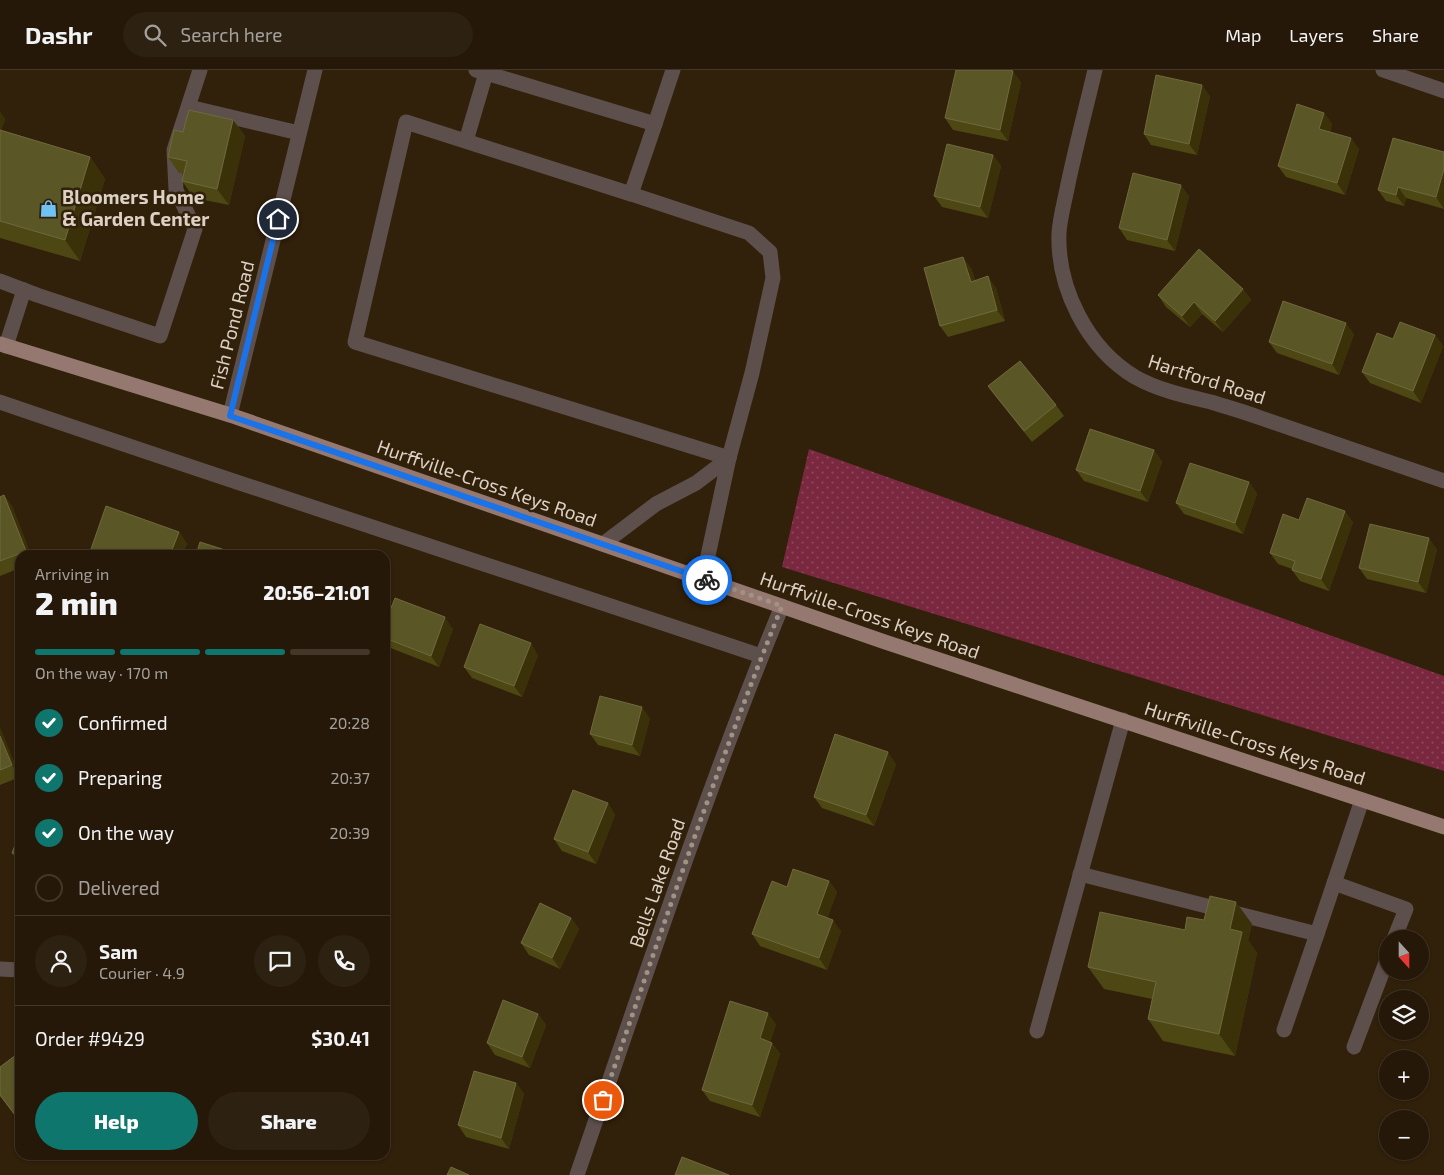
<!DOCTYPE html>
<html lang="en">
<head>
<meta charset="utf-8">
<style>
  body { margin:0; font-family:"Exo 2",sans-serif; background:#2d2112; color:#f1f3f6; height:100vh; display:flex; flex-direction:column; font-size:19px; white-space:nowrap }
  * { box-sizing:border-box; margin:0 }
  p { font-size:16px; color:#a3a09c }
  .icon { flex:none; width:28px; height:28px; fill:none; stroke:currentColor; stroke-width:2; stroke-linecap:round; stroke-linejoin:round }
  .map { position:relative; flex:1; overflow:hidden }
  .drawer { position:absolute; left:15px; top:480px; width:375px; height:610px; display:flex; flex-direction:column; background:#251808; border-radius:15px; box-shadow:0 1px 4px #0004,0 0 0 1px #423729 }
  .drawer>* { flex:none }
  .needle { width:32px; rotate:159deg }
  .tools { position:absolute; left:1379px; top:860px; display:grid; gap:10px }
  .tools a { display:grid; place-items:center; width:50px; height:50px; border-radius:50%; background:#251808; box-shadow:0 1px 4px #0004,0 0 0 1px #423729; font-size:25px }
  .pin { position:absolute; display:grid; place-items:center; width:42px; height:42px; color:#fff; margin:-21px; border:2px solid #fff; border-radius:50%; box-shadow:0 1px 5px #0007 }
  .courier { position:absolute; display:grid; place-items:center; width:50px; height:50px; margin:-25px; border:4px solid #1a73e8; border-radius:50%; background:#fff; color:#222; box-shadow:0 1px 6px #0007 }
  .overview em { font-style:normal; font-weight:800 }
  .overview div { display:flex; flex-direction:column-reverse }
  .overview { display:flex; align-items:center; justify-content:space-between; height:85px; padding:0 20px }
  h1 { font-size:32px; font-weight:800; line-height:38px }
  .bar { display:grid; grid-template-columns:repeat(4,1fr); gap:8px 5px; align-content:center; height:60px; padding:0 20px }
  .bar i { height:6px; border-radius:4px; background:#423729 }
  .bar .on { background:#0f766e }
  .bar p { grid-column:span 4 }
  .line { display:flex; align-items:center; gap:12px; padding:0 20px; border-top:1px solid #423729 }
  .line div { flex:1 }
  .round { display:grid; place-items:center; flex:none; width:52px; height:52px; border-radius:26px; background:#2d2112 }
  ol { padding:0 20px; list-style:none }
  li { display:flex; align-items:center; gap:15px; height:55px }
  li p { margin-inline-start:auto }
  li .icon { padding:5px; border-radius:50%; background:#0f766e; color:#fff; stroke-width:4 }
  li:last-child { color:#a3a09c }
  li i { width:28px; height:28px; border:2px solid #423729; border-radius:50% }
  .cta { display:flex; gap:10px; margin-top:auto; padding:10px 20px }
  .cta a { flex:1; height:58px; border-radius:30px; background:#0f766e; color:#fff; font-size:20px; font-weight:800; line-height:58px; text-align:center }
  .cta a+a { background:#2d2112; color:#f1f3f6 }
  header { display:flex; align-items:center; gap:30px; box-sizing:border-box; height:70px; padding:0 25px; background:#251808; border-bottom:1px solid #423729 }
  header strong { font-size:24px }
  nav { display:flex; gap:28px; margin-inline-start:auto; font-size:18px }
  .search { width:350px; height:45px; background:#2d2112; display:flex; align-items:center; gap:12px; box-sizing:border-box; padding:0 18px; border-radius:28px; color:#a3a09c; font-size:19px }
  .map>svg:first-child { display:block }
  .grass { fill:url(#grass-dots) }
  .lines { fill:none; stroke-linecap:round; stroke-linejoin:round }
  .minor { stroke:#5d4f4b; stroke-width:15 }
  .major { stroke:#957971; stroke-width:15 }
  .wall { fill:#4c4713 }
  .shaded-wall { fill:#3b3108 }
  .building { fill:#5b5626; stroke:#70693f }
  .done { stroke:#a09383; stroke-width:5; stroke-dasharray:0 9 }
  .route { stroke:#1a73e8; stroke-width:6 }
  .labels { text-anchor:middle; stroke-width:5; stroke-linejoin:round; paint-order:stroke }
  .poi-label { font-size:19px; font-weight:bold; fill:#dcd1c4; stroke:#31200a; text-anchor:start }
  .street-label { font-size:19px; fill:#dcd1c4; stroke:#31200a }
</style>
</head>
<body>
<header>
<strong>Dashr</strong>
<div class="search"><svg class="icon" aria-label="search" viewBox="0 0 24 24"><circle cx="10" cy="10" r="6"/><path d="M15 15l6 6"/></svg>Search here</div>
<nav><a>Map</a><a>Layers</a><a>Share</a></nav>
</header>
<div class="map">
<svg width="1444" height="1105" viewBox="0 0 1444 1105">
  <defs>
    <pattern id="grass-dots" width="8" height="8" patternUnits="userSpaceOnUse" patternTransform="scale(1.25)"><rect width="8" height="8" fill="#7a2840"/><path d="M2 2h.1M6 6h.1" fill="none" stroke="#8c465a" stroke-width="1.8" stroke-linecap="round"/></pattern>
  </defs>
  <rect width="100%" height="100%" fill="#31200a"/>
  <!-- grass -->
  <polygon class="grass" points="809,379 1444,606 1444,701 782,497"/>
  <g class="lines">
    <!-- minor -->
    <g class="minor">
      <polyline points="476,0 655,54 631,124 749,163 770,182 773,208 752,303 729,388 703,509"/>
      <path d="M1095,0C1086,38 1076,76 1068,114C1065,130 1060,147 1059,163C1057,218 1087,278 1135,307C1158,320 1185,326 1211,332C1227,337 1242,341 1258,347C1320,368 1382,390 1444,411"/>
      <polyline points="1383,0 1444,21"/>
      <polyline points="189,37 299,63"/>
      <polyline points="655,54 673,0"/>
      <polyline points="466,71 486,3"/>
      <polyline points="631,124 406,52 355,272 729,388"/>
      <polyline points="0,211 37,225 160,266 195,159 176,120 174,80 200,0"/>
      <polyline points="6,276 24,220"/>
      <path d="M0,332C253,419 508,501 761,586"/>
      <polyline points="230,345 315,0"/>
      <polyline points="603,474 656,434 696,413 729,388"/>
      <polyline points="1080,804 1317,864 1284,960"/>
      <polyline points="1334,813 1406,839 1394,869"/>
      <polyline points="1317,864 1362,730"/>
      <polyline points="0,899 20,900"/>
      <polyline points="1037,961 1123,650"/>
      <polyline points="1354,977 1388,887"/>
      <path d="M577,1105C643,914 705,723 782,536"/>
    </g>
    <!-- major -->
    <polyline class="major" points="0,274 230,345 885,572 1444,757"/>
  </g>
  <!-- wall -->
  <g class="wall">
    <polygon points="1021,12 1008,71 953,60 945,48"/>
    <polygon points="1210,26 1197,85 1151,75 1144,64"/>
    <polygon points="0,42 5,49 1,60 90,87 105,109 80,191 0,168"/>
    <polygon points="1324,43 1332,54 1330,62 1359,79 1345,125 1286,107 1278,96"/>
    <polygon points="233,50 245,66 229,135 194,128 182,111 184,104 179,103 168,87 183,62"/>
    <polygon points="1444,82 1444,139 1406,128 1404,136 1386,131 1378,120"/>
    <polygon points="993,85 1001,96 988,148 942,137 934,126"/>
    <polygon points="1189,126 1175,181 1127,170 1119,158"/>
    <polygon points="971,198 975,210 996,218 1005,251 948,267 940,256"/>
    <polygon points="1243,219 1251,230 1223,262 1202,244 1190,257 1166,237 1158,225"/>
    <polygon points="1354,264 1339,305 1277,283 1269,272"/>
    <polygon points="1435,265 1443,276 1421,333 1370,313 1362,302 1393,269"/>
    <polygon points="988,316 1056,335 1064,346 1032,372 996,327"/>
    <polygon points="1154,380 1162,392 1148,432 1084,411 1076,400"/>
    <polygon points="1249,412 1257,424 1243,464 1184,444 1176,433"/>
    <polygon points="4,425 12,436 31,485 20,485 20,498 0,506 0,427"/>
    <polygon points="1299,450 1353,452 1329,521 1300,511 1292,500 1292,499 1278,494 1270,483"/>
    <polygon points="179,462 187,474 182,485 95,485 91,479"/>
    <polygon points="1437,479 1426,523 1367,509 1359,498"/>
    <polygon points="385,553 453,559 439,597 388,577 385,573"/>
    <polygon points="538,585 522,627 472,608 464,597"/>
    <polygon points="650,648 640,686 598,675 590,664"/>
    <polygon points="0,658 20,707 0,715"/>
    <polygon points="896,694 874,756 822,738 814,727"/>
    <polygon points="608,733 615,745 596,794 562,781 554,769"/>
    <polygon points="20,762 20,794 12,783"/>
    <polygon points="829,811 837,822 827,848 841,861 827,900 760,876 752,864 787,817"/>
    <polygon points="571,848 579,859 560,899 529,885 521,873"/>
    <polygon points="1204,850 1252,854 1248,870 1257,883 1235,986 1163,971 1148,949 1152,929 1104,919 1088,897 1185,860"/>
    <polygon points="538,944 546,955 530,998 495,985 487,973"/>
    <polygon points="776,954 770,972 772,973 780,984 760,1047 710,1031 702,1020"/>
    <polygon points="20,982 20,1052 0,1026 0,997"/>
    <polygon points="516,1013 524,1024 509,1079 466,1067 458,1055"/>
  </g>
  <!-- shaded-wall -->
  <g class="shaded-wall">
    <polygon points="1013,1 1021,12 1008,71 1000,60"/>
    <polygon points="1202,15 1210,26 1197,85 1189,74"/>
    <polygon points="0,42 5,49 0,65"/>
    <polygon points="1324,43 1332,54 1327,70 1319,59"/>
    <polygon points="233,50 245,66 229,135 217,119"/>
    <polygon points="1351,68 1359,79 1345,125 1337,113"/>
    <polygon points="993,85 1001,96 988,148 980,137"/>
    <polygon points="90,87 105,109 80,191 65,170"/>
    <polygon points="1444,99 1444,139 1436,127"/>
    <polygon points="1181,115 1189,126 1175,181 1167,170"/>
    <polygon points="1398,117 1406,128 1404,136 1396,125"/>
    <polygon points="963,187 971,198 979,223 971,212"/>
    <polygon points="988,206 996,218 1005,251 997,240"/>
    <polygon points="1243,219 1251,230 1223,262 1215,251"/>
    <polygon points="1194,232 1202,244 1190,257 1182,246"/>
    <polygon points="1346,253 1354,264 1339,305 1332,294"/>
    <polygon points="1435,265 1443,276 1421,333 1413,321"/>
    <polygon points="1154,380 1162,392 1148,432 1140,421"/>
    <polygon points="1249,412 1257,424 1243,464 1235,453"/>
    <polygon points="4,425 12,436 31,485 28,485 26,481"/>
    <polygon points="1345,441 1353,452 1329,521 1321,509"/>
    <polygon points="179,462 187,474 182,485 170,485"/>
    <polygon points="1429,468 1437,479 1426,523 1418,512"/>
    <polygon points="445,547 453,559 439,597 431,586"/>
    <polygon points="531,573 538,585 522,627 514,616"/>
    <polygon points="642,637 650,648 640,686 632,675"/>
    <polygon points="0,658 20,707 12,695 0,666"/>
    <polygon points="888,682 896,694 874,756 866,745"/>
    <polygon points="608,733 615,745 596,794 588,782"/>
    <polygon points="829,811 837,822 825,855 817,844"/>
    <polygon points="1236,832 1252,854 1248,870 1257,883 1235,986 1219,964 1230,859"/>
    <polygon points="571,848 579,859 560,899 552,888"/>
    <polygon points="833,850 841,861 827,900 819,888"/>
    <polygon points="768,943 776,954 768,980 760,968"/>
    <polygon points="538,944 546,955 530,998 522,987"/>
    <polygon points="772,973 780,984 760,1047 752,1035"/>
    <polygon points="516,1013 524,1024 509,1079 501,1068"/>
  </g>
  <!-- building -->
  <g class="building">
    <polygon points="956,0 1010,0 1013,1 1000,60 945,48"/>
    <polygon points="1156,5 1202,15 1189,74 1144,64"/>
    <polygon points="1297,34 1324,43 1319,59 1351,68 1337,113 1278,96"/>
    <polygon points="189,40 233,50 217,119 182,111 187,91 168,87 174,60 183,62"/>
    <polygon points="0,60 90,87 65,170 0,151"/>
    <polygon points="1393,68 1444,82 1444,99 1436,127 1398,117 1396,125 1378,120"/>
    <polygon points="947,74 993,85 980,137 934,126"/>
    <polygon points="1133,103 1181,115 1167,170 1119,158"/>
    <polygon points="1199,179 1243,219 1215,251 1194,232 1182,246 1158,225"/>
    <polygon points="963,187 971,212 988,206 997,240 940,256 924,198"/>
    <polygon points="1283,231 1346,253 1332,294 1269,272"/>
    <polygon points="1400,252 1435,265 1413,321 1362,302 1377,263 1393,269"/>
    <polygon points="1020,291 1056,335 1024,361 988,316"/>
    <polygon points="1090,359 1154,380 1140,421 1076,400"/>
    <polygon points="1190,393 1249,412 1235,453 1176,433"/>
    <polygon points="4,425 26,481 0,491 0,427"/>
    <polygon points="1307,428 1345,441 1321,509 1292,500 1295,491 1270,483 1283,444 1299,450"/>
    <polygon points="106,436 179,462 170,485 108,485 91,479"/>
    <polygon points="1370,454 1429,468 1418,512 1359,498"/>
    <polygon points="200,472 241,485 196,485"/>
    <polygon points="395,528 445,547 431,586 385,568 385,553"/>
    <polygon points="480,554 531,573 514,616 464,597"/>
    <polygon points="600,626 642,637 632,675 590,664"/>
    <polygon points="835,664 888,682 866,745 814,727"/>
    <polygon points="0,666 12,695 0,700"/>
    <polygon points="573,720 608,733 588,782 554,769"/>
    <polygon points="20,762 20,786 12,783"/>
    <polygon points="793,799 829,811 817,844 833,850 819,888 752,864 772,811 787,817"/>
    <polygon points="1210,826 1236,832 1230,859 1242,862 1219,964 1148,949 1156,912 1088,897 1100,842 1185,860 1187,847 1204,850"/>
    <polygon points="540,833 571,848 552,888 521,873"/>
    <polygon points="503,930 538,944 522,987 487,973"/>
    <polygon points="730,931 768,943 760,968 772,973 752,1035 702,1020"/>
    <polygon points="20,982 20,1048 18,1049 0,1025 0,997"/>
    <polygon points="474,1001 516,1013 501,1068 458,1055"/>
    <polygon points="682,1087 729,1105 675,1105"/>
    <polygon points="451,1097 469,1105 447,1105"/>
  </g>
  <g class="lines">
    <!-- done -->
    <path class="done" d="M603,1030C660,865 716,699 782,536L707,510"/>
    <!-- route -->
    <polyline class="route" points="278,149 230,346 707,510"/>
  </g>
  <!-- icons -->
  <defs>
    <symbol id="shop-bare" viewBox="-9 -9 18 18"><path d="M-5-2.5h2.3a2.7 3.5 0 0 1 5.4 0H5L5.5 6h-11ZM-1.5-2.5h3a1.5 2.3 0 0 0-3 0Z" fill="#6fc2f4" stroke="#31200a" stroke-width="2.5" paint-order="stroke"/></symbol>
  </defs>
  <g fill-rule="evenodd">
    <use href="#shop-bare" x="36" y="126" width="25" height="25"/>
  </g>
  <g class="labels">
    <!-- poi labels -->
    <g class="poi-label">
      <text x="62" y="134">Bloomers Home<tspan x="62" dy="22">&amp; Garden Center</tspan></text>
    </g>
    <!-- street labels -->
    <g class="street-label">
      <text transform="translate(232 255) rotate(-76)" y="7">Fish Pond Road</text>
      <text transform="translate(1207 309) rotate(18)" y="7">Hartford Road</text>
      <text transform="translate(487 413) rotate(19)" y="7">Hurffville-Cross Keys Road</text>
      <text transform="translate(870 545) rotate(19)" y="7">Hurffville-Cross Keys Road</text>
      <text transform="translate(1255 673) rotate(18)" y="7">Hurffville-Cross Keys Road</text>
      <text transform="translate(657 813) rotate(-71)" y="7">Bells Lake Road</text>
    </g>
  </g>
</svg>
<div class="tools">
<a><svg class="needle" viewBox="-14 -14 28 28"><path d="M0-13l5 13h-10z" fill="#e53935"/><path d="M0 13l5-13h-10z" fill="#a3a09c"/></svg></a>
<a><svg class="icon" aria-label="layers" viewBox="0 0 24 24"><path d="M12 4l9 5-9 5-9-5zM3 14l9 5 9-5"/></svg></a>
<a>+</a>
<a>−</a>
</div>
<div class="pin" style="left:603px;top:1030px;background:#ea580c"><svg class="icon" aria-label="bag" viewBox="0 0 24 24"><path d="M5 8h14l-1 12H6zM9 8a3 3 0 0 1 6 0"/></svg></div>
<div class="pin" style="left:278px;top:149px;background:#1f2937"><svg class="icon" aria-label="home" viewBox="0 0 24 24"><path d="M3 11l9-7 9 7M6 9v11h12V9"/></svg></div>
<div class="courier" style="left:707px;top:510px"><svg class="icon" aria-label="bike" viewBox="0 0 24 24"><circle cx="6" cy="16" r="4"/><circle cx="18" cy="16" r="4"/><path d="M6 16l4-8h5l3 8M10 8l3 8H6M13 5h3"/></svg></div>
<section class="drawer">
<div class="overview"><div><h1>2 min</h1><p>Arriving in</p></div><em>20:56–21:01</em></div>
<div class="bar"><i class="on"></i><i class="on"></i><i class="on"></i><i></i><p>On the way · 170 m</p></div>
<ol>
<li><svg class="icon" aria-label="check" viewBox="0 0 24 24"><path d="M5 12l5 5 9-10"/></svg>Confirmed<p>20:28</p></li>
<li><svg class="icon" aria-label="check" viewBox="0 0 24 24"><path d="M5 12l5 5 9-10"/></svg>Preparing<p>20:37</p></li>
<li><svg class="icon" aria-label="check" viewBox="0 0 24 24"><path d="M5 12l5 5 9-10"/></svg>On the way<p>20:39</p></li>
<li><i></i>Delivered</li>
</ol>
<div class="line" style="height:90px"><a class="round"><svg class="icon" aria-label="person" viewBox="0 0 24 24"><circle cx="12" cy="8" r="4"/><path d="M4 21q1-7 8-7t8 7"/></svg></a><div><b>Sam</b><p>Courier · 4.9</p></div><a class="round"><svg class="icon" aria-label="chat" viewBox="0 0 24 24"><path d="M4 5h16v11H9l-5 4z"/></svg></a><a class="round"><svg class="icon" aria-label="phone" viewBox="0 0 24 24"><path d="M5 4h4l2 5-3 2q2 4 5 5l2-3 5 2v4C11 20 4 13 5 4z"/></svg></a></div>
<div class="line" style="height:65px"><div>Order #9429</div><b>$30.41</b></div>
<div class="cta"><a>Help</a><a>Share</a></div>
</section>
</div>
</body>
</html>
